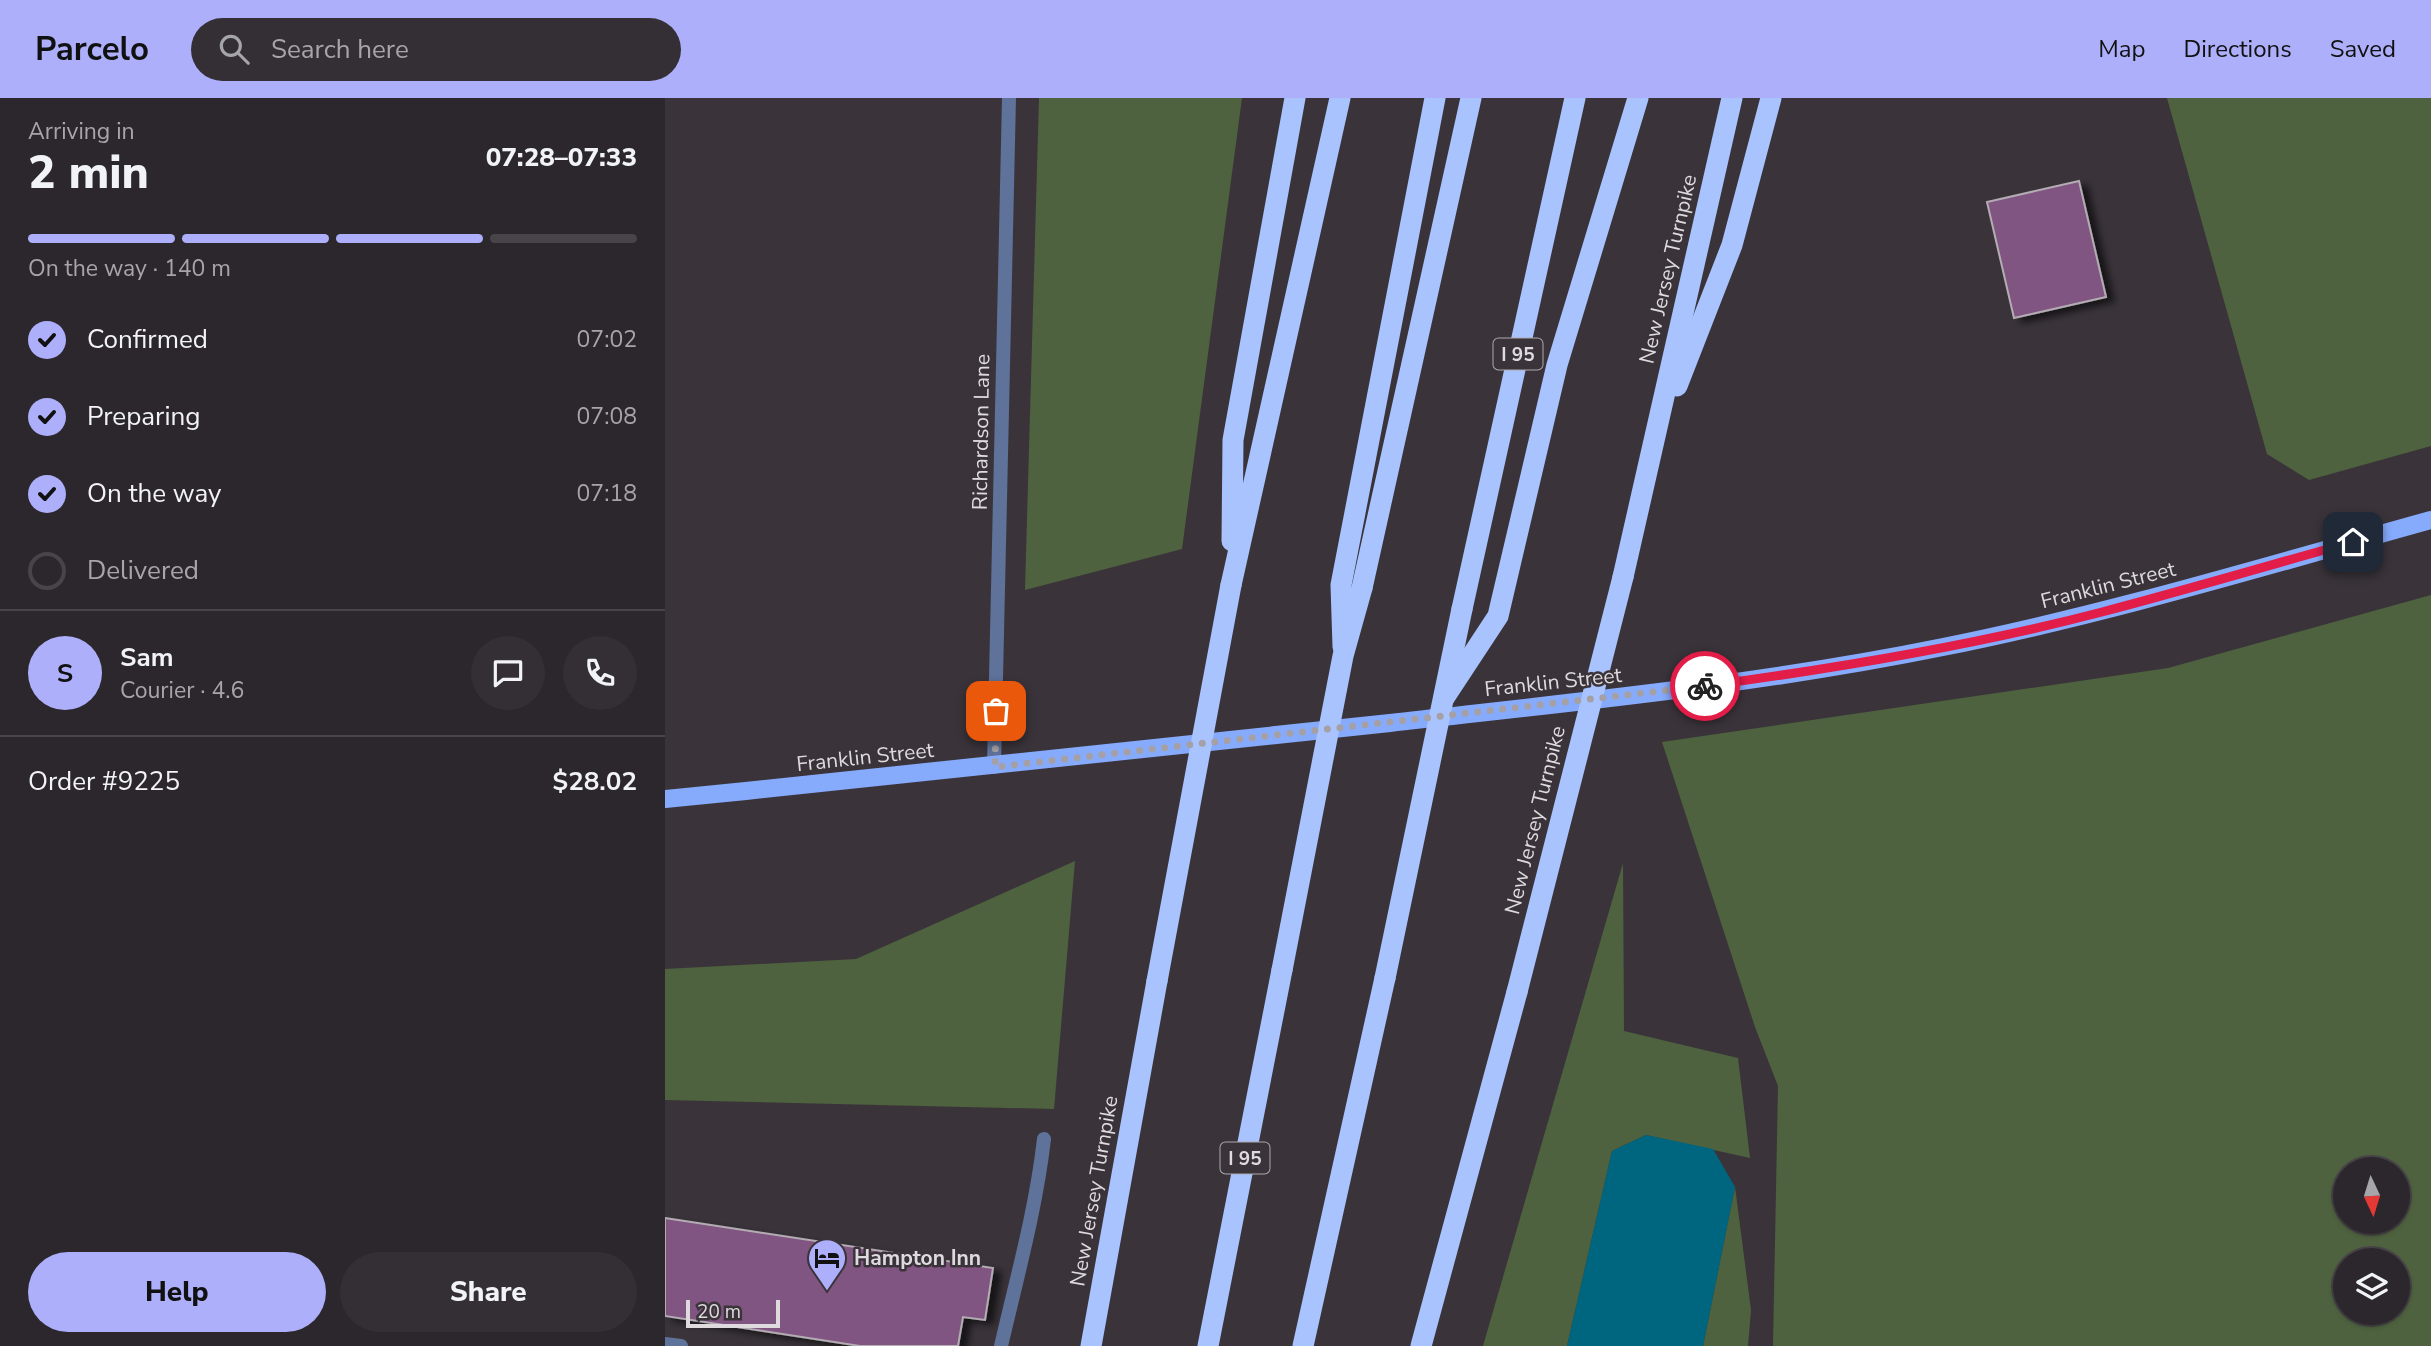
<!DOCTYPE html>
<html lang="en">
<head>
<meta charset="utf-8">
<style>
  body { margin:0; font-family:"Nunito Sans",sans-serif; background:#342f34; color:#f1f3f6; height:100vh; display:flex; flex-direction:column; font-size:26px; white-space:nowrap }
  * { box-sizing:border-box; margin:0 }
  p { font-size:23px; color:#a6a5a9 }
  .icon { flex:none; width:38px; height:38px; fill:none; stroke:currentColor; stroke-width:2; stroke-linecap:round; stroke-linejoin:round }
  .map { position:relative; flex:1; overflow:hidden }
  .sheet { display:flex; flex-direction:column; background:#2c272c; width:665px }
  .sheet>* { flex:none }
  .needle { width:46px; rotate:176deg }
  .controls { position:absolute; left:1668px; top:1059px; display:grid; gap:14px }
  .controls a { display:grid; place-items:center; width:77px; height:77px; border-radius:50%; background:#2c272c; box-shadow:0 2px 5px #0004,0 0 0 2px #484448; font-size:35px }
  .scale { position:absolute; left:21px; bottom:18px; width:94px; box-sizing:border-box; padding-left:7px; border:4px solid #dedade; border-top:0; font-size:19px; line-height:24px; white-space:nowrap; color:#dedade; -webkit-text-stroke:5px #3a343a; paint-order:stroke }
  .pin { position:absolute; display:grid; place-items:center; width:60px; height:60px; color:#fff; margin:-30px; border-radius:14px; box-shadow:0 4px 10px #0006 }
  .courier { position:absolute; display:grid; place-items:center; width:70px; height:70px; margin:-35px; border:5px solid #e11d48; border-radius:50%; background:#fff; color:#222; box-shadow:0 2px 9px #0007 }
  .headline em { font-style:normal; font-weight:800 }
  .headline div { display:flex; flex-direction:column-reverse }
  .headline { display:flex; align-items:center; justify-content:space-between; height:119px; padding:0 28px }
  h1 { font-size:46px; font-weight:800; line-height:52px }
  .bar { display:grid; grid-template-columns:repeat(4,1fr); gap:10px 7px; align-content:center; height:84px; padding:0 28px }
  .bar i { height:9px; border-radius:5px; background:#484448 }
  .bar .on { background:#adaffb }
  .bar p { grid-column:span 4 }
  .line { display:flex; align-items:center; gap:18px; padding:0 28px; border-top:2px solid #484448 }
  .line div { flex:1 }
  .round { display:grid; place-items:center; flex:none; width:74px; height:74px; border-radius:37px; background:#342f34 }
  ol { padding:0 28px; list-style:none }
  li { display:flex; align-items:center; gap:21px; height:77px }
  li p { margin-inline-start:auto }
  li .icon { padding:7px; border-radius:50%; background:#adaffb; color:#111; stroke-width:4 }
  li:last-child { color:#a6a5a9 }
  li i { width:38px; height:38px; border:4px solid #484448; border-radius:50% }
  .action { display:flex; gap:14px; margin-top:auto; padding:14px 28px }
  .action a { flex:1; height:80px; border-radius:42px; background:#adaffb; color:#111; font-size:28px; font-weight:800; line-height:80px; text-align:center }
  .action a+a { background:#342f34; color:#f1f3f6 }
  header { display:flex; align-items:center; gap:42px; box-sizing:border-box; height:98px; padding:0 35px; background:#adaffb; color:#111 }
  header strong { font-size:33px }
  nav { display:flex; gap:38px; margin-inline-start:auto; font-size:24px }
  .search { width:490px; height:63px; background:#342f34; display:flex; align-items:center; gap:18px; box-sizing:border-box; padding:0 24px; border-radius:38px; color:#a6a5a9; font-size:26px }
  main { display:flex; flex:1; min-height:0 }
  .map>svg:first-child { display:block }
  .green { fill:#4e623f; fill-rule:evenodd }
  .water { fill:#006680 }
  .building { fill:#805481; stroke:#b3acb3; stroke-width:2; filter:url(#shadow) }
  .lines { fill:none; stroke-linecap:round; stroke-linejoin:round }
  .lane { stroke:#5f729a; stroke-width:14 }
  .street { stroke:#5f729a; stroke-width:14 }
  .primary { stroke:#86abfd; stroke-width:18 }
  .highway { stroke:#a8c3fe; stroke-width:21 }
  .highway-bridge { stroke:#a8c3fe; stroke-width:21 }
  .done { stroke:#a5a0a5; stroke-width:7; stroke-dasharray:0 12.6 }
  .route { stroke:#e11d48; stroke-width:9 }
  .labels { text-anchor:middle; stroke-width:5; stroke-linejoin:round; paint-order:stroke }
  .shield { fill:#3a343a; stroke:#ada8ad; stroke-width:2 }
  .shield-label { font-size:19px; font-weight:bold; fill:#dedade }
  .street-label { font-size:21px; fill:#dedade; stroke:#3a343a }
  .poi-label { font-size:21px; font-weight:bold; fill:#dedade; stroke:#3a343a; text-anchor:start }
</style>
</head>
<body>
<header>
<strong>Parcelo</strong>
<div class="search"><svg class="icon" aria-label="search" viewBox="0 0 24 24"><circle cx="10" cy="10" r="6"/><path d="M15 15l6 6"/></svg>Search here</div>
<nav><a>Map</a><a>Directions</a><a>Saved</a></nav>
</header>
<main>
<section class="sheet">
<div class="headline"><div><h1>2 min</h1><p>Arriving in</p></div><em>07:28–07:33</em></div>
<div class="bar"><i class="on"></i><i class="on"></i><i class="on"></i><i></i><p>On the way · 140 m</p></div>
<ol>
<li><svg class="icon" aria-label="check" viewBox="0 0 24 24"><path d="M5 12l5 5 9-10"/></svg>Confirmed<p>07:02</p></li>
<li><svg class="icon" aria-label="check" viewBox="0 0 24 24"><path d="M5 12l5 5 9-10"/></svg>Preparing<p>07:08</p></li>
<li><svg class="icon" aria-label="check" viewBox="0 0 24 24"><path d="M5 12l5 5 9-10"/></svg>On the way<p>07:18</p></li>
<li><i></i>Delivered</li>
</ol>
<div class="line" style="height:126px"><b class="round" style="background:#adaffb;color:#111">S</b><div><b>Sam</b><p>Courier · 4.6</p></div><a class="round"><svg class="icon" aria-label="chat" viewBox="0 0 24 24"><path d="M4 5h16v11H9l-5 4z"/></svg></a><a class="round"><svg class="icon" aria-label="phone" viewBox="0 0 24 24"><path d="M5 4h4l2 5-3 2q2 4 5 5l2-3 5 2v4C11 20 4 13 5 4z"/></svg></a></div>
<div class="line" style="height:91px"><div>Order #9225</div><b>$28.02</b></div>
<div class="action"><a>Help</a><a>Share</a></div>
</section>
<div class="map">
<svg width="1766" height="1248" viewBox="0 0 1766 1248">
  <defs>
    <filter id="shadow"><feDropShadow dx="8" dy="4.5" stdDeviation="3.5" flood-color="#0009"/></filter>
  </defs>
  <rect width="100%" height="100%" fill="#3a343a"/>
  <!-- green -->
  <g class="green">
    <polygon points="374,0 577,0 517,451 360,492"/>
    <polygon points="1502,0 1766,0 1766,348 1644,382 1602,356"/>
    <path d="M1766,497V1248H1108L1113,988L1090,929L997,644L1503,570ZM1680,1071H1732V1124H1680ZM1680,1162H1732V1214H1680Z"/>
    <polygon points="410,763 389,1011 0,1002 0,871 191,861"/>
    <polygon points="958,765 959,933 1073,960 1085,1060 981,1037 947,1053 902,1248 818,1248"/>
    <polygon points="1070,1089 1086,1212 1083,1248 1038,1248"/>
  </g>
  <!-- water -->
  <polygon class="water" points="981,1037 1048,1051 1070,1089 1038,1248 902,1248 947,1053"/>
  <!-- building -->
  <g class="building">
    <polygon points="1414,83 1441,199 1349,220 1322,104"/>
    <polygon points="0,1120 328,1170 320,1222 298,1219 293,1248 195,1248 0,1218"/>
  </g>
  <g class="lines">
    <!-- lane -->
    <g class="lane">
      <polyline points="0,1246 16,1248"/>
      <path d="M336,1248C352,1179 371,1111 379,1041"/>
    </g>
    <!-- street -->
    <polyline class="street" points="329,669 344,0"/>
    <!-- primary -->
    <path class="primary" d="M0,701C242,677 484,652 725,625C910,604 1096,586 1278,549C1443,516 1604,467 1766,422"/>
    <!-- highway -->
    <g class="highway">
      <polyline points="1012,288 1067,147 1106,0"/>
      <polyline points="567,443 568,342 630,0"/>
      <polyline points="958,479 1067,0"/>
      <polyline points="566,487 675,0"/>
      <polyline points="697,490 806,0"/>
      <polyline points="797,511 910,0"/>
      <polyline points="678,549 676,487 770,0"/>
      <polyline points="779,600 833,518 892,267 973,0"/>
      <polyline points="426,1248 492,883"/>
      <polyline points="543,1248 617,872"/>
      <polyline points="638,1248 720,880"/>
      <polyline points="756,1248 852,894"/>
    </g>
    <!-- highway-bridge -->
    <g class="highway-bridge">
      <polyline points="617,872 678,558 697,490"/>
      <polyline points="720,880 797,511"/>
      <polyline points="492,883 566,487"/>
      <polyline points="852,894 958,479"/>
    </g>
  </g>
  <g class="lines">
    <!-- done -->
    <polyline class="done" points="331,613 330,669 1040,588"/>
    <!-- route -->
    <path class="route" d="M1040,588C1173,570 1307,548 1437,514C1521,492 1605,467 1688,444"/>
  </g>
  <!-- icons -->
  <defs>
    <symbol id="hotel-pin" viewBox="-11 -11 22 30"><path d="M0 17L-7.5 6A9.5 9.5 0 1 1 7.5 6Z" fill="#adaffb" stroke="#3a343a"/><path d="M-6-4.5h1.5V1H6V5H4.5V3h-9V5H-6ZM-4 0a1.8 1.8 0 1 1 3.6 0ZM.5 0V-2.5h3Q6-2.5 6 0Z" fill="#111"/></symbol>
  </defs>
  <g fill-rule="evenodd">
    <use href="#hotel-pin" x="140" y="1138" width="44" height="60"/>
  </g>
  <g class="labels">
    <!-- shield labels -->
    <g class="shield">
      <rect x="828.5" y="240.5" width="49" height="31" rx="5"/>
      <rect x="555.5" y="1044.5" width="49" height="31" rx="5"/>
    </g>
    <g class="shield-label">
      <text x="853" y="263">I 95</text>
      <text x="580" y="1067">I 95</text>
    </g>
    <!-- street labels -->
    <g class="street-label">
      <text transform="translate(1003 171) rotate(-77)" y="7">New Jersey Turnpike</text>
      <text transform="translate(316 334) rotate(-89)" y="7">Richardson Lane</text>
      <text transform="translate(1443 487) rotate(-14)" y="7">Franklin Street</text>
      <text transform="translate(888 584) rotate(-6)" y="7">Franklin Street</text>
      <text transform="translate(200 659) rotate(-6)" y="7">Franklin Street</text>
      <text transform="translate(870 722) rotate(-76)" y="7">New Jersey Turnpike</text>
      <text transform="translate(429 1093) rotate(-80)" y="7">New Jersey Turnpike</text>
    </g>
    <!-- poi labels -->
    <g class="poi-label">
      <text x="189" y="1167">Hampton Inn</text>
    </g>
  </g>
</svg>
<div class="controls">
<a><svg class="needle" viewBox="-14 -14 28 28"><path d="M0-13l5 13h-10z" fill="#e53935"/><path d="M0 13l5-13h-10z" fill="#a6a5a9"/></svg></a>
<a><svg class="icon" aria-label="layers" viewBox="0 0 24 24"><path d="M12 4l9 5-9 5-9-5zM3 14l9 5 9-5"/></svg></a>
</div>
<div class="scale">20 m</div>
<div class="pin" style="left:331px;top:613px;background:#ea580c"><svg class="icon" aria-label="bag" viewBox="0 0 24 24"><path d="M5 8h14l-1 12H6zM9 8a3 3 0 0 1 6 0"/></svg></div>
<div class="pin" style="left:1688px;top:444px;background:#1f2937"><svg class="icon" aria-label="home" viewBox="0 0 24 24"><path d="M3 11l9-7 9 7M6 9v11h12V9"/></svg></div>
<div class="courier" style="left:1040px;top:588px"><svg class="icon" aria-label="bike" viewBox="0 0 24 24"><circle cx="6" cy="16" r="4"/><circle cx="18" cy="16" r="4"/><path d="M6 16l4-8h5l3 8M10 8l3 8H6M13 5h3"/></svg></div>
</div>
</main>
</body>
</html>
